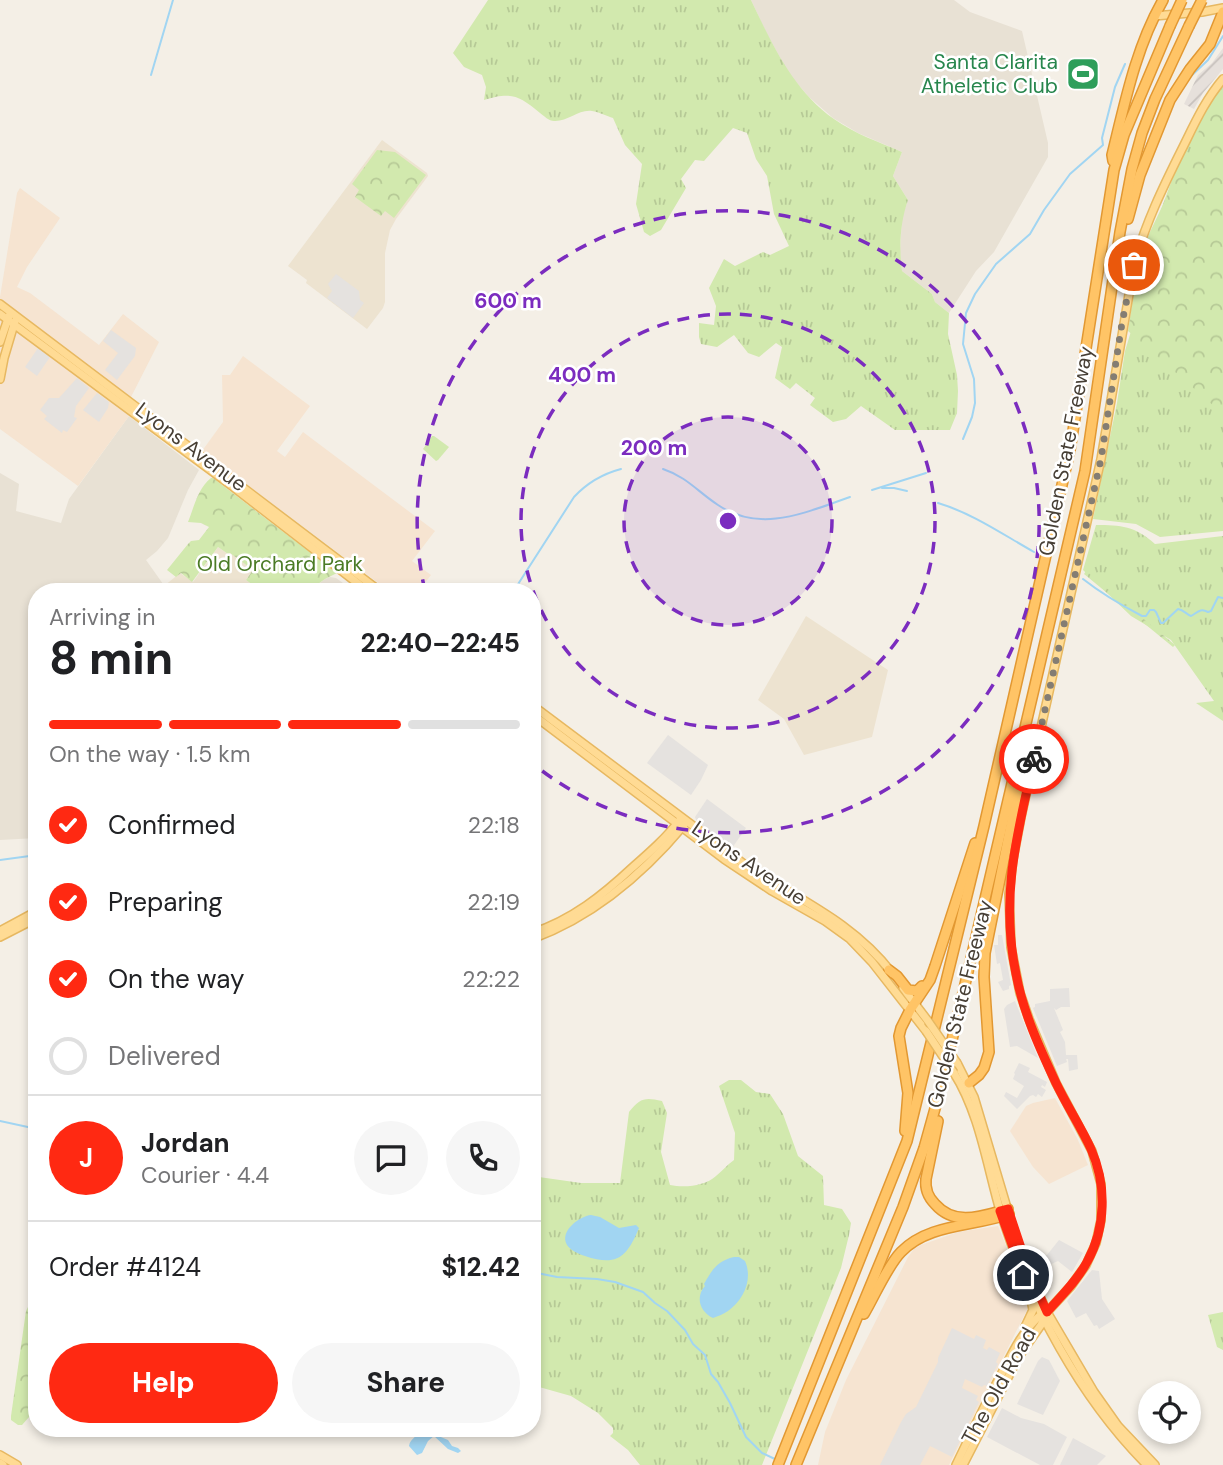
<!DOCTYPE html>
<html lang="en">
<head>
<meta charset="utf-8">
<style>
  body { margin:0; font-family:"DM Sans",sans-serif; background:#f6f6f6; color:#202124; height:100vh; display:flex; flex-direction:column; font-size:26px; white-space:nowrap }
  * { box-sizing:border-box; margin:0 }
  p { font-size:23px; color:#757577 }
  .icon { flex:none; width:38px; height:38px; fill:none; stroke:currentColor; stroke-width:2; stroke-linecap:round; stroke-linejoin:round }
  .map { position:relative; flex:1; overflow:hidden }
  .sheet { position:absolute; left:28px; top:583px; width:513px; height:854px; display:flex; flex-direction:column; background:#fff; border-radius:28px; box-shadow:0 4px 10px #0003 }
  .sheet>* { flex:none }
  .tools { position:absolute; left:1138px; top:1381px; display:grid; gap:14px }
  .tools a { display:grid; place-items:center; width:63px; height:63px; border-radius:50%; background:#fff; box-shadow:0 4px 10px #0003; font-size:35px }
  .pin { position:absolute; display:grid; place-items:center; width:60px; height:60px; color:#fff; margin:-30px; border:4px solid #fff; border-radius:50%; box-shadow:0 2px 7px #0007 }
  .courier { position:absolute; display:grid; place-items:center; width:70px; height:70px; margin:-35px; border:5px solid #ff2912; border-radius:50%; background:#fff; color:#222; box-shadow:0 2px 9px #0007 }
  .overview em { font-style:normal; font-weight:700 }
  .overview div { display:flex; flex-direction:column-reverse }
  .overview { display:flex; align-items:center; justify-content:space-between; height:119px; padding:0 21px }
  h1 { font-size:46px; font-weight:700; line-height:52px }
  .bar { display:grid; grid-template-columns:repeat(4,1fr); gap:10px 7px; align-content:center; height:84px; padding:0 21px }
  .bar i { height:9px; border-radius:5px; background:#e0e0e0 }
  .bar .active { background:#ff2912 }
  .bar p { grid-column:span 4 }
  .line { display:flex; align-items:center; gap:18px; padding:0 21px; border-top:2px solid #e0e0e0 }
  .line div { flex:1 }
  .round { display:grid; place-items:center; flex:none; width:74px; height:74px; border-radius:37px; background:#f6f6f6 }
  ol { padding:0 21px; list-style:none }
  li { display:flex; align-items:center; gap:21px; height:77px }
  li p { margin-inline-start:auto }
  li .icon { padding:7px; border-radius:50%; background:#ff2912; color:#fff; stroke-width:4 }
  li:last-child { color:#757577 }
  li i { width:38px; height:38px; border:4px solid #e0e0e0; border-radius:50% }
  .button { display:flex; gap:14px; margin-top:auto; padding:14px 21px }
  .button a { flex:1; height:80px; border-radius:42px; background:#ff2912; color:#fff; font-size:28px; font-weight:700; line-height:80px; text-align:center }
  .button a+a { background:#f6f6f6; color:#202124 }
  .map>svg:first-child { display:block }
  .residential { fill:#e8e1d4 }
  .commercial { fill:#f6e4d1 }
  .industrial { fill:url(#industrial-furrows) }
  .education { fill:#ede3d0 }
  .grass { fill:url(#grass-tufts) }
  .park { fill:url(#park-crowns) }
  .garden { fill:#d2e9ae }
  .parking { fill:#e5e2df }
  .water { fill:#a1d5f2 }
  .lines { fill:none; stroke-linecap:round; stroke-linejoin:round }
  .stream { stroke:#a1d5f2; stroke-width:2 }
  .major-casing { stroke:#e7b861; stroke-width:10 }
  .highway-casing { stroke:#e29832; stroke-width:12 }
  .major { stroke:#ffdb94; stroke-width:7 }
  .highway { stroke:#ffc466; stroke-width:9 }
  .major-bridge-casing { stroke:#e7b861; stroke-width:10; stroke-linecap:butt }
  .highway-bridge-casing { stroke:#e29832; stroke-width:12; stroke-linecap:butt }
  .major-bridge { stroke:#ffdb94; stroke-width:7 }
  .highway-bridge { stroke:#ffc466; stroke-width:9 }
  .done { stroke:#847d73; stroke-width:7; stroke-dasharray:0 12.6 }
  .route { stroke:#ff2912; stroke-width:9 }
  .ring { fill:none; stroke:#7b2cbf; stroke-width:3.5; stroke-dasharray:12 9 }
  .labels { text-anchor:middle; stroke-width:5; stroke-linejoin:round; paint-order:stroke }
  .leisure-label { font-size:21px; fill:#27864d; stroke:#fff; text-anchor:end }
  .street-label { font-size:21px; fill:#473f35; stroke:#fff }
  .park-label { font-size:21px; fill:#4b7b26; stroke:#fff }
  .centre { fill:#7b2cbf; stroke:#fff; stroke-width:3.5 }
  .ring-label { font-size:21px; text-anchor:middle; font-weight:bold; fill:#7b2cbf; stroke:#fff; stroke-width:5; stroke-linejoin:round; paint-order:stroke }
</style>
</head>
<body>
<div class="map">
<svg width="1223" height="1465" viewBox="0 0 1223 1465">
  <defs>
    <pattern id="industrial-furrows" width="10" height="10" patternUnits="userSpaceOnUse" patternTransform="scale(1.75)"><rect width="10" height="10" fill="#e6e0db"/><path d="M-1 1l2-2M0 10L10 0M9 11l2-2" fill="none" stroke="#c7c1bd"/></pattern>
    <pattern id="grass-tufts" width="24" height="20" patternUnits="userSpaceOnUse" patternTransform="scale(1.75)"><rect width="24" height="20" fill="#d2e9ae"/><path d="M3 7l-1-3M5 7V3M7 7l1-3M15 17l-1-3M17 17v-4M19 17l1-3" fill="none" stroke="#b6c996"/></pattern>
    <pattern id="park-crowns" width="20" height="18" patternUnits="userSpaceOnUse" patternTransform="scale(1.75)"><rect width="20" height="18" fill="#d2e9ae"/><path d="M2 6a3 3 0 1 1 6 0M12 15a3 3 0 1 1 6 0" fill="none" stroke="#b6c996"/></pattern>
  </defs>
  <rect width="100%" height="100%" fill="#f4efe6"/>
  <!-- residential -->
  <g class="residential">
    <polygon points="751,0 954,0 970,12 1022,31 1048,143 1048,157 994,252 976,271 949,313 935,302 932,294 902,271 900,252 902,217 908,200 893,176 902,152 858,133 833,118 809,97 789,74 767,34"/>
    <polygon points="129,416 199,470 188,490 168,538 157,551 146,560 168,591 37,592 37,838 0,840 0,473 19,484 16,511 61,523 69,499"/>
    <polygon points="330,577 336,578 354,591 308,592 325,579"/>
  </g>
  <!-- commercial -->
  <g class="commercial">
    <polygon points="20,188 60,218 27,267 17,287 30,293 99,345 123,314 159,342 131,397 121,409 129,416 78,486 0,429 0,297 17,193"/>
    <polygon points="243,356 310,406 277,451 285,457 303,432 435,531 412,561 431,575 421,588 426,591 389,591 202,451 223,422 222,375 230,375"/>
    <polygon points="1055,1098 1078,1140 1088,1165 1049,1184 1033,1167 1010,1131 1026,1106 1033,1103"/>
    <polygon points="998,1226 1030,1304 949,1465 818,1465 825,1432 846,1380 908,1257 914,1249 921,1245 958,1232"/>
  </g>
  <!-- industrial -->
  <polygon class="industrial" points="1223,48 1223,69 1203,93 1194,109 1184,104 1198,75 1212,63"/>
  <!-- education -->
  <g class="education">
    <polygon points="382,140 427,173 428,176 396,219 390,230 385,253 385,302 383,308 367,329 306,283 307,280 288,266"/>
    <polygon points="218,547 228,554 229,552 253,570 246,580 261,591 168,591 164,586 180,573 193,582"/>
    <polygon points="806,616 888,670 872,737 804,755 784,719 758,700"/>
  </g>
  <!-- grass -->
  <g class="grass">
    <path d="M488,0H751C772,44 793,90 834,119C855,134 879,142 902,152L893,176L908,200C900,223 899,246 902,271L932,294L935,302L949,313L948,334L957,375L958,391L957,413L950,430H895L861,406L846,419L833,422L810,405L815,398L796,383L790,389L775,378L782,347L776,343L759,357L748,353L734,335L717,347L701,344L699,337V323L714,325L716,306L709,288L724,259L735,266L763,252L770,255L789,246L774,214L767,176L756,159L747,133L733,128L704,161L695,160L681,179L686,188L661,230L650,236L644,232L636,204L642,164L625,145L613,118C607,116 599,112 592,111C579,109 567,122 554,121C549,121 544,116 540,113C518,95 511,92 484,100L486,87L482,75L464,67L453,53Z"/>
    <polygon points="1223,84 1223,531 1160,537 1136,524 1093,519 1117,403 1125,351 1132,328 1139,270 1173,177 1201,120 1217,92"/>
    <path d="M1096,525C1121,525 1135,526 1155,544L1223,536V721L1196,703L1214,701L1171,640L1131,616L1083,570Z"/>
    <path d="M729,1080H741L756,1092L770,1094L783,1114L798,1156L823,1176L824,1205L842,1209L851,1223L849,1235L841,1268L762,1465H640L628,1450L610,1436L613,1433V1428L598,1413L571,1396L532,1385V1176L581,1183H620L629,1112C640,1098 645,1097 662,1101L667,1113L661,1152L670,1185C685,1188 705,1186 716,1176C723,1170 727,1165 734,1160L735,1133L719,1086Z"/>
    <polygon points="1223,1312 1223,1350 1217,1347 1208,1315"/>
  </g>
  <!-- park -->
  <g class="park">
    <polygon points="1223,87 1223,414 1128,331 1134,290 1143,252 1149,234 1180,169 1184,170 1197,144 1194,141 1218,92"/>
    <polygon points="377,150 395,152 426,175 394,218 385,211 381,216 355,197 359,190 352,184"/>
    <path d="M211,478H213L337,573L325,579L308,591H261L246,580L253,570L230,553L228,554L218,547L192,582L181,573L176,577L167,570L188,544L191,541L199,540L209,527L201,523L188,522C194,507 198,488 211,478Z"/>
    <polygon points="1086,571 1175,645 1173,647 1084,574"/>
    <polygon points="33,1297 37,1299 37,1408 22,1425 18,1425 11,1420 11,1416 26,1311"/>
  </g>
  <!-- garden -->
  <polygon class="garden" points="432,436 434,436 449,447 438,460 436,461 423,449"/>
  <!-- parking -->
  <g class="parking">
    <polygon points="336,274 359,291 360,300 364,303 353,318 327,298 332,291 328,284"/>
    <polygon points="111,330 136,348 135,356 117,380 105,370 118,353 103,341"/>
    <polygon points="38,348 50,357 37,376 25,367"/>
    <polygon points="77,378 89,388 76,406 74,417 77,418 67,432 63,430 62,433 44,419 47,416 40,410 49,398 59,398"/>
    <polygon points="97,393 109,402 108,408 99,422 83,410"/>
    <polygon points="668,735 708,765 701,780 691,795 647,763"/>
    <polygon points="707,799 746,828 732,848 697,822 695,817"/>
    <polygon points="998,935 1002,935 1011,985 1009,986 1009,989 1003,991 998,982 1003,980 1000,963 997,964 994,945 998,945"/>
    <polygon points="1069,988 1070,1007 1061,1007 1056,1010 1054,1008 1063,1030 1060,1032 1065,1042 1066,1055 1077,1055 1078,1069 1069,1071 1068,1059 1066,1059 1067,1062 1057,1066 1033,1008 1035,1007 1035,1004 1050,1001 1050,989"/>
    <polygon points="1015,1001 1038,1058 1017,1046 1010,1047 1004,1009 1007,1005"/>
    <polygon points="1019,1063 1030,1068 1028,1072 1047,1082 1045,1087 1042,1085 1041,1087 1046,1090 1042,1097 1038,1094 1036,1097 1033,1095 1030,1096 1017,1109 1004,1096 1006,1092 1017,1098 1024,1086 1013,1079 1015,1074 1014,1073"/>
    <polygon points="1059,1240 1083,1253 1072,1272 1058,1261 1036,1271 1032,1262 1047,1255"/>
    <polygon points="1092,1270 1099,1271 1102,1299 1115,1319 1099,1329 1097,1325 1094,1326 1086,1313 1076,1318 1067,1301"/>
    <polygon points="952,1328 974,1339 976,1335 986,1340 983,1348 987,1350 989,1347 1000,1353 996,1362 998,1364 987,1386 984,1385 982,1387 965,1379 962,1388 978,1396 976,1400 979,1402 952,1457 930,1446 920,1465 880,1465 901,1422 906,1414 916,1407 938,1362 938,1358"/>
    <polygon points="1042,1357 1049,1360 1060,1381 1043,1415 1017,1404 1038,1361"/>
    <polygon points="1002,1408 1021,1418 1044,1424 1067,1437 1053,1465 1040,1465 987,1437"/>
    <polygon points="1073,1438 1106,1456 1097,1465 1060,1465"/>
  </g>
  <!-- water -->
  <g class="water">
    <path d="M591,1215L600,1217L619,1228L636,1225L639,1228C627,1257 617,1267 585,1256C579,1254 570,1250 567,1245C559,1231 580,1216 591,1215Z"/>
    <path d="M734,1257H739L745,1261C753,1279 744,1300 728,1311C724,1314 718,1316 713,1318C700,1312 695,1297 705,1286L704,1284C712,1270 717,1261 734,1257Z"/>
    <path d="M422,1428H438L436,1435L448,1440L452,1446L458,1448L461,1451L458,1453L448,1449L434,1436L428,1441L422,1453L417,1455L409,1446C410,1438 419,1436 422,1428Z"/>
  </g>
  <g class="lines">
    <!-- stream -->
    <g class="stream">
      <polyline points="151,75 173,0"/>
      <polyline points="1189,78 1208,60 1223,36"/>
      <polyline points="963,439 972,417 975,403 974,379 963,344 966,313 975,294 996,264 1030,234 1044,210 1070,174 1103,145 1102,138 1115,87 1125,64"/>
      <path d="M663,469C687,477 698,492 718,505C761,534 806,512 850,497"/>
      <polyline points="882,488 894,488 907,491"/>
      <polyline points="872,490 926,473"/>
      <path d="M938,503C974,514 1002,534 1034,552"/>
      <path d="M1083,579C1102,594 1121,605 1142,616H1146L1150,610H1154L1156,612L1161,623H1163L1178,609C1184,610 1186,614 1191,616C1198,612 1200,608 1208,612L1211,611L1218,597L1223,598"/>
      <path d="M513,592L574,497C587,483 602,474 621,469"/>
      <polyline points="0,860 37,855"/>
      <polyline points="0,1121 37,1129"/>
      <polyline points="532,1272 557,1277 597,1279 615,1282 643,1292 655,1303 667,1311 685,1330 693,1344 705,1355 711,1374 718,1382 730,1403 746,1437 762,1453 777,1460"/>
    </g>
    <defs>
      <g id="major">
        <polyline points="1154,16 1202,12 1223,8"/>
        <polyline points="0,304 381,592"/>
        <polyline points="0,314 232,486 369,592"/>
        <polyline points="0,342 9,316"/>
        <polyline points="0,379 4,358 15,321"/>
        <path d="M532,705L744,864C797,899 852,921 892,973"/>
        <polyline points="532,714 724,859 772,891 825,921 850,939 872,962 926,1031"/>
        <polyline points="0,931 37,911"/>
        <path d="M532,933C572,920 603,895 633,867C650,852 666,838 680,820"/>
        <polyline points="0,937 37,918"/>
        <path d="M532,939C592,917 643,874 684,825"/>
        <polyline points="903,988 928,1021"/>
        <polyline points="957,1063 974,1097 1016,1238 1029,1272 1047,1312 1094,1392 1118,1426 1155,1465"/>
        <path d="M954,1073C980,1114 987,1167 1001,1214C1030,1304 1080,1398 1147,1465"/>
        <polyline points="1025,1327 1033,1310 1031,1299"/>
        <polyline points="0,1455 17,1465"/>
        <polyline points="0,1463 3,1465"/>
        <path d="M956,1465C971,1434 986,1402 1003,1371C1013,1351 1025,1327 1043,1313"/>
        <path d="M963,1465L1019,1356L1041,1325L1047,1312L1071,1286L1086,1265L1096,1243L1101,1220V1184L1092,1151L1056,1083L1029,1019L1020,993L1011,947L1009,894L1013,859L1021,817L1101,459L1134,265C1145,224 1163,187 1182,149C1194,125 1205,100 1223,79"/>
      </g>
      <g id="highway">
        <path d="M1113,161L1112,155C1125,102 1136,47 1163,0"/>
        <polyline points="1128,219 1140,175 1170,100 1190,69 1210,44 1223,12"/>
        <polyline points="889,970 897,976 908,990 917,991 922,986"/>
        <polyline points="969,1083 979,1075 984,1068 989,1052 984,977 985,953 1024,761"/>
        <path d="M938,1121L926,1179C925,1188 928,1197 935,1204C955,1227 982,1216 1008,1209"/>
        <polyline points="905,1131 908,1093 899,1036 901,1028 910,1010 930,980 935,966 975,843"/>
        <path d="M864,1314C874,1297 888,1265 901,1252C929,1223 974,1227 1009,1214"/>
        <polyline points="778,1465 907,1141 984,826 1070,450 1114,170 1124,135 1170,26"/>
        <polyline points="796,1465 903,1207 924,1148 941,1087 1085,471 1120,232 1132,169 1142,133 1155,99 1189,26"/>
      </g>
    </defs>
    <!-- major casing -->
    <use href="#major" class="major-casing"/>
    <!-- highway casing -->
    <use href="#highway" class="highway-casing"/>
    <!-- major -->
    <use href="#major" class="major"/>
    <!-- highway -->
    <use href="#highway" class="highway"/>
    <defs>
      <g id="major-bridge">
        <polyline points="928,1021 957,1063"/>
        <polyline points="926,1031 954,1073"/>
      </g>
      <g id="highway-bridge">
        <polyline points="1170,26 1182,0"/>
        <polyline points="1189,26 1202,0"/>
      </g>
    </defs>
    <!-- major-bridge casing -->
    <use href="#major-bridge" class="major-bridge-casing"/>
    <!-- highway-bridge casing -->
    <use href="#highway-bridge" class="highway-bridge-casing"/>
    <!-- major-bridge -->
    <use href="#major-bridge" class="major-bridge"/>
    <!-- highway-bridge -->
    <use href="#highway-bridge" class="highway-bridge"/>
  </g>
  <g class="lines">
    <!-- done -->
    <polyline class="done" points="1034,759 1101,459 1122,323 1134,265"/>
    <!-- route -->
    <path class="route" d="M1023,1275L1000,1211L1008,1209L1029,1272L1047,1312C1061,1296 1077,1281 1087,1262C1106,1228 1107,1185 1091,1149C1081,1127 1067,1106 1056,1083C1040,1049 1023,1012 1016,974C1000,897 1017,834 1034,759"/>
  </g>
  <!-- distance rings -->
  <circle cx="728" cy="521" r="104" fill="#7b2cbf" fill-opacity=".12"/>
  <g class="ring">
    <circle cx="728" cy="521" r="104"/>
    <circle cx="728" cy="521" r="207"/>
    <path d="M425 591A311 311 0 1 1 532 763"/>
  </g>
  <!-- icons -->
  <defs>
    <symbol id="stadium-square" viewBox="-11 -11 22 22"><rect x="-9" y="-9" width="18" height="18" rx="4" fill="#2e9e5b" stroke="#fff"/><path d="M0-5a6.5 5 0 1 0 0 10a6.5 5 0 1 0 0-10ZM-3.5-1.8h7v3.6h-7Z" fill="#fff"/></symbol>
  </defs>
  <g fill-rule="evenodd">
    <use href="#stadium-square" x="1064" y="55" width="38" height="38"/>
  </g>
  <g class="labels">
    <!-- leisure labels -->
    <g class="leisure-label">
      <text x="1058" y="69">Santa Clarita<tspan x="1058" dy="24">Atheletic Club</tspan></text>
    </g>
    <!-- street labels -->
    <g class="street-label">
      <text transform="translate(191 447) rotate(37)" y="7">Lyons Avenue</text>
      <text transform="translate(1066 451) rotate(-79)" y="7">Golden State Freeway</text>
      <text transform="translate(749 863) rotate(34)" y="7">Lyons Avenue</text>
      <text transform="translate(960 1004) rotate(-76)" y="7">Golden State Freeway</text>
      <text transform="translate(999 1386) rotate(-61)" y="7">The Old Road</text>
    </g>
    <!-- park labels -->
    <g class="park-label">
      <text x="280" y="571">Old Orchard Park</text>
    </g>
  </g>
  <circle cx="728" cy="521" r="10" class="centre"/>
  <g class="ring-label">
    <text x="508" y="308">600 m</text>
    <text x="582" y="382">400 m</text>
    <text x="654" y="455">200 m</text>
  </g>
</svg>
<div class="tools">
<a><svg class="icon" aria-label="locate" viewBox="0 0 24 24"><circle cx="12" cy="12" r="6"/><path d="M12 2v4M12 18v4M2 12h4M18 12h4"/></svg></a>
</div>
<div class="pin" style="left:1134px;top:265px;background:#ea580c"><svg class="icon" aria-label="bag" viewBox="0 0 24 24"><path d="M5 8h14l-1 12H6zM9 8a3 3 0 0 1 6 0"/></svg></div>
<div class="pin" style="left:1023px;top:1275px;background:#1f2937"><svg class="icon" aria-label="home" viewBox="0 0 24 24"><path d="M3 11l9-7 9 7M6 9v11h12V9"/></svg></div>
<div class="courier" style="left:1034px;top:759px"><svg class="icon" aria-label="bike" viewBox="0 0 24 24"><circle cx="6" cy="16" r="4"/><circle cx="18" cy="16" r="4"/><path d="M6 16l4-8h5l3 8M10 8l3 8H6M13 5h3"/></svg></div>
<section class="sheet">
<div class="overview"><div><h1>8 min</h1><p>Arriving in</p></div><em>22:40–22:45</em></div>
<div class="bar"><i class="active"></i><i class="active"></i><i class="active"></i><i></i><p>On the way · 1.5 km</p></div>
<ol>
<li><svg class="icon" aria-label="check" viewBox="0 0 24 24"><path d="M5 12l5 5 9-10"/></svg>Confirmed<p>22:18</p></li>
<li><svg class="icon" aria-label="check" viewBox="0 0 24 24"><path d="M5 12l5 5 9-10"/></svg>Preparing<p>22:19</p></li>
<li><svg class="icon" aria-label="check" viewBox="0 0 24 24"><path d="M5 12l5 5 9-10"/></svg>On the way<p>22:22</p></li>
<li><i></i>Delivered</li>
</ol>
<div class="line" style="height:126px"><b class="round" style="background:#ff2912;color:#fff">J</b><div><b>Jordan</b><p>Courier · 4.4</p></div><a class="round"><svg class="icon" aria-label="chat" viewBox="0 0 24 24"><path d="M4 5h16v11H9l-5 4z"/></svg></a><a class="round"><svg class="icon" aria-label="phone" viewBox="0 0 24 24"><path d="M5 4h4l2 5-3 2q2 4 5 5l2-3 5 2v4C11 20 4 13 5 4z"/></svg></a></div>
<div class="line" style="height:91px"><div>Order #4124</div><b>$12.42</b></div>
<div class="button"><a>Help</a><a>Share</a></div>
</section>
</div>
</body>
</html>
